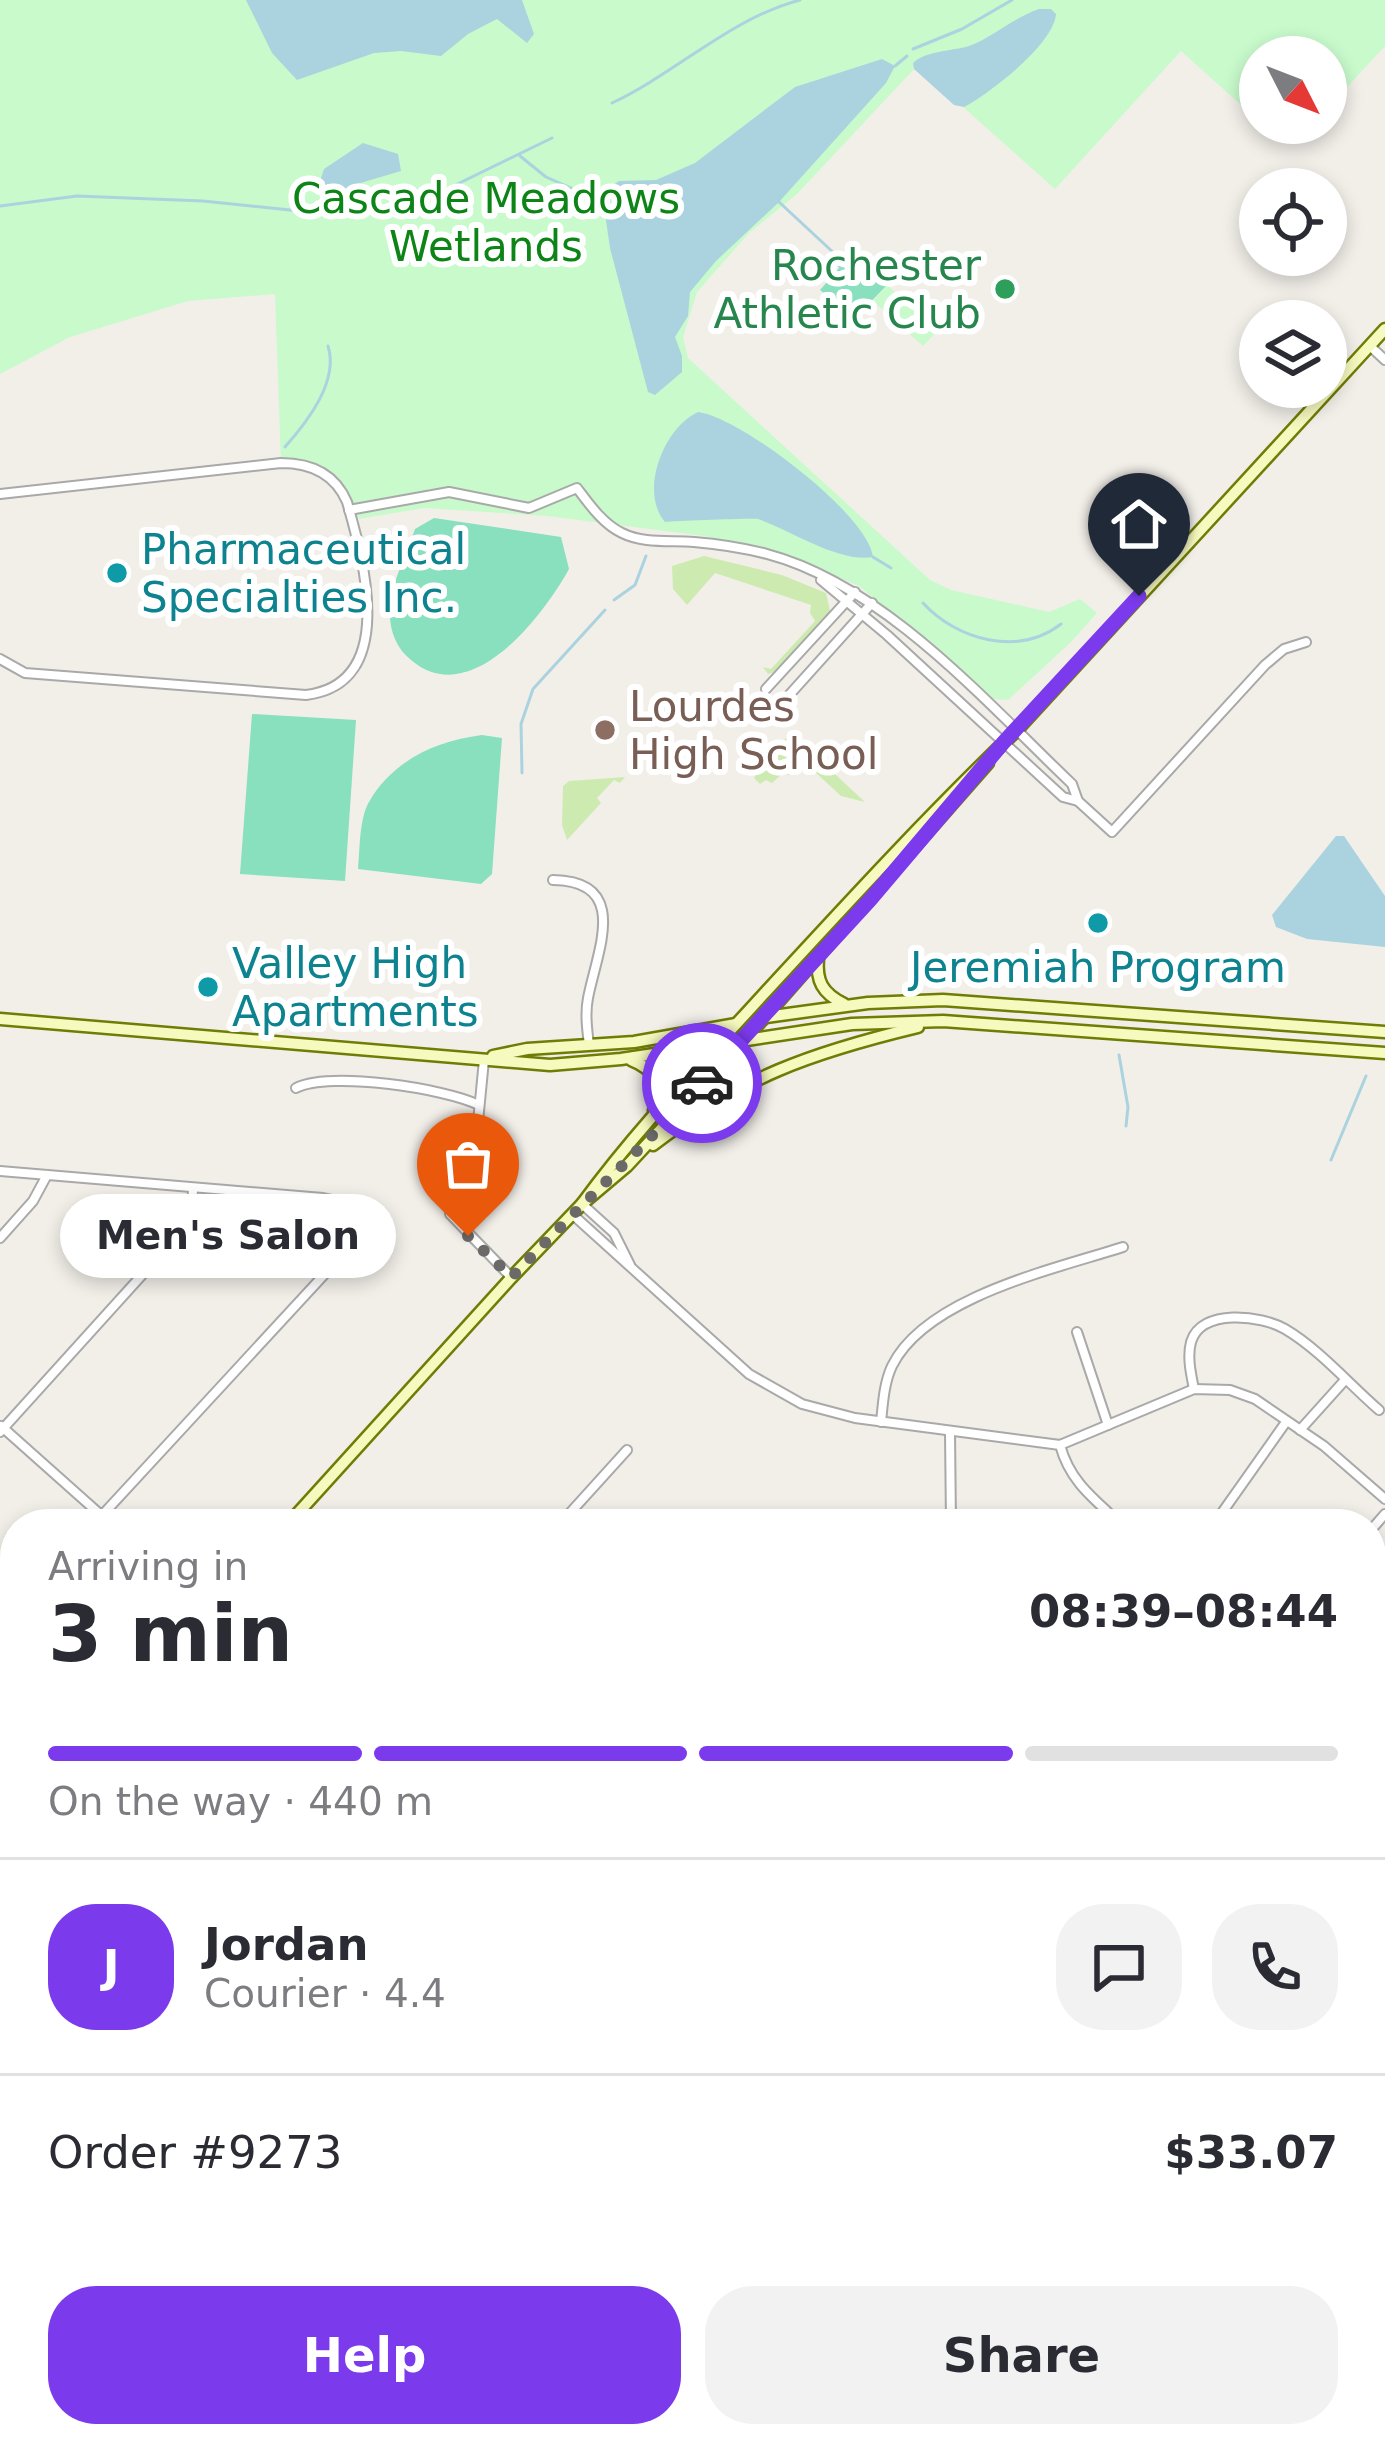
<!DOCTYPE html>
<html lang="en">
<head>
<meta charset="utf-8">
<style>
  body { margin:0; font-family:"DejaVu Sans",sans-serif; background:#f2f2f3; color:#2b2b33; height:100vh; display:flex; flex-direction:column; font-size:45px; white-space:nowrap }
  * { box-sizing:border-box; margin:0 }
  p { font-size:39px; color:#7c7c81 }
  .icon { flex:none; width:66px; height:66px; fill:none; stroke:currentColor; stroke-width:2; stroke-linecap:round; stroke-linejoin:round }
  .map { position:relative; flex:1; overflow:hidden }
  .sheet { position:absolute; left:0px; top:1509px; width:1386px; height:939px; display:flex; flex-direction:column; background:#fff; border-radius:48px 48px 0 0; box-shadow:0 6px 18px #0003 }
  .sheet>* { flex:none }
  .needle { width:78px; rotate:132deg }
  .tools { position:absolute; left:1239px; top:36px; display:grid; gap:24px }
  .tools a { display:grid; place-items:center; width:108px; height:108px; border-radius:50%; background:#fff; box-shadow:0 6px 18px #0003; font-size:60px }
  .pin { position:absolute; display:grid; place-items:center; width:102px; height:102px; color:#fff; margin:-123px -51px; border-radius:50% 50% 50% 0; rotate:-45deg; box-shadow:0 0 12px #0007 }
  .pin .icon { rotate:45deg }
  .courier { position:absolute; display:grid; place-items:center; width:120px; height:120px; margin:-60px; border:9px solid #7c3aed; border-radius:50%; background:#fff; color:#222; box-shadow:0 3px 15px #0007 }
  .bubble { position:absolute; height:84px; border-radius:42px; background:#fff; box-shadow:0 6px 18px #0003; font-size:39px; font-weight:700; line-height:84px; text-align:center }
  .overview em { font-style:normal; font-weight:700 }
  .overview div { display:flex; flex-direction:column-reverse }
  .overview { display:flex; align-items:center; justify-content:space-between; height:204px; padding:0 48px }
  h1 { font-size:78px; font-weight:700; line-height:90px }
  .bar { display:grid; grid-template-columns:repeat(4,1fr); gap:18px 12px; align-content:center; height:144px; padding:0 48px }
  .bar i { height:15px; border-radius:9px; background:#e1e1e2 }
  .bar .active { background:#7c3aed }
  .bar p { grid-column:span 4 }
  .line { display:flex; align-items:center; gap:30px; padding:0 48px; border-top:3px solid #e1e1e2 }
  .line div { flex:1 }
  .round { display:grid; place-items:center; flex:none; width:126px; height:126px; border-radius:48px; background:#f2f2f3 }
  .cta { display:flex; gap:24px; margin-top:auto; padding:24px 48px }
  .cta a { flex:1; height:138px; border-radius:48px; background:#7c3aed; color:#fff; font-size:48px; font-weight:700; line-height:138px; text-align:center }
  .cta a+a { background:#f2f2f3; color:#2b2b33 }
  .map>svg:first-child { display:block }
  .grass { fill:#cdebb0 }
  .park { fill:#c8facc }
  .pitch { fill:#88e0be }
  .water { fill:#aad3df }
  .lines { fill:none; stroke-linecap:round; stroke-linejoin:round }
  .stream { stroke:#aad3df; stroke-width:3 }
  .minor-casing { stroke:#a9a9a9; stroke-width:12 }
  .tertiary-casing { stroke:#a9a9a9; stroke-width:14 }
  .secondary-casing { stroke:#707d05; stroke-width:15 }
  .minor { stroke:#fff; stroke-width:8 }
  .tertiary { stroke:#fff; stroke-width:9 }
  .secondary { stroke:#f7fabf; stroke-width:10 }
  .done { stroke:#6b6a68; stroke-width:12; stroke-dasharray:0 21.6 }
  .route { stroke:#7c3aed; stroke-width:15 }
  .leisure-dot { fill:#2e9e5b; stroke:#fff; stroke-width:4.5 }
  .culture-dot { fill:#0f9aa8; stroke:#fff; stroke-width:4.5 }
  .education-dot { fill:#8d6e63; stroke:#fff; stroke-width:4.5 }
  .labels { text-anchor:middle; stroke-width:12; stroke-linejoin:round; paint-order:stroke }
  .park-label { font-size:42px; fill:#0c8416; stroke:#fff }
  .leisure-label { font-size:42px; fill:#27864d; stroke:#fff; text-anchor:end }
  .culture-label { font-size:42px; fill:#0d838f; stroke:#fff; text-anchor:start }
  .education-label { font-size:42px; fill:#785e54; stroke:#fff; text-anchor:start }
</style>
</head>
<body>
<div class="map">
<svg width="1385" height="2447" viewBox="0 0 1385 2447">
  <rect width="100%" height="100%" fill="#f2efe9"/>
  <!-- grass -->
  <g class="grass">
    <polygon points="704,556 782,575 826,593 830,611 775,672 768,674 763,667 771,669 815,621 810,613 811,605 715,573 687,605 673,589 672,566"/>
    <path d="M791,736L796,738L865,802L841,796L803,761L788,775L782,774L772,783L766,780L760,784L754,778C763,763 775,742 791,736Z"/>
    <polygon points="625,777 620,783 614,780 597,798 601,803 567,840 562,825 563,786 569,781"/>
  </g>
  <!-- park -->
  <g class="park">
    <polygon points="0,0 1385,0 1385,46 1326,110 1326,57 1260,57 1260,122 1181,51 1055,189 917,66 797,194 749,233 697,292 683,337 688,358 930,580 951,590 1049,612 1080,599 1097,613 1070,643 1008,700 993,699 859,586 780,553 704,536 547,516 424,508 359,519 328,475 281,463 275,294 188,301 70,337 0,374"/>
    <polygon points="887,285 937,331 923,346 873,301"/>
    <polygon points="1385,2135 1385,2447 1101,2447 1114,2433 1371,2433 1371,2150"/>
  </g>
  <!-- pitch -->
  <g class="pitch">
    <polygon points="863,264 887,285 855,318 820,290 840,267"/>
    <path d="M434,518L561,537L569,569C543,616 471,711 411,660C396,648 389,630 390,610C390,586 407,553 415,529Z"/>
    <polygon points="252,714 356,720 345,881 240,874"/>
    <path d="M482,735L502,738L492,874L481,884L358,869C360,850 359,819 369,802C393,760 436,741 482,735Z"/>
  </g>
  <!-- water -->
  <g class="water">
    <polygon points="246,0 522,0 534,34 527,43 497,19 468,34 441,56 401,51 374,53 297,80 272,53"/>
    <path d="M1039,9H1051L1056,14C1054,44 990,93 964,107L954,105L914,69L913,63C925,51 952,51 969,46C993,37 1013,18 1039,9Z"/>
    <polygon points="882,59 895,66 886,83 779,202 716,261 690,292 688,316 675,337 682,356 682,372 655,395 648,392 610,248 602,193 619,181 656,180 695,163 795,87"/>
    <polygon points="363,143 398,154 401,171 357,184 342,195 334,196 319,184 324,169"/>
    <path d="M698,412C740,417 868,514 873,557C839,563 790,530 758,519C752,518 677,521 665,522C639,492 663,428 698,412Z"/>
    <polygon points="1336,836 1344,836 1385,896 1385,947 1307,939 1276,927 1272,915"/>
  </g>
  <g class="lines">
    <!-- stream -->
    <g class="stream">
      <polyline points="913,49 962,29 1012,0"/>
      <polyline points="895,66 907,56"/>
      <path d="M612,103C676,73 731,18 800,0"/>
      <polyline points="520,156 546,177 571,188"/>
      <polyline points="334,196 337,208"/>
      <polyline points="779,202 835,254 840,267"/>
      <polyline points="0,206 77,196 203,201 309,212 386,210 443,191 552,138"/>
      <path d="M285,447C308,421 339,381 328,346"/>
      <polyline points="873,557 891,568"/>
      <polyline points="614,600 635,585 646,556"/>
      <path d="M923,603C957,640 1018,657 1061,624"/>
      <polyline points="522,773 521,724 533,689 605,610"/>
      <polyline points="1119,1055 1128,1107 1126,1126"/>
      <polyline points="1331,1160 1366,1076"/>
      <polyline points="1371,2217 1385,2203"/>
      <polyline points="1143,2447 1159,2433"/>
    </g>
    <defs>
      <g id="minor">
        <polyline points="1370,346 1385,360"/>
        <path d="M0,494L281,463C311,463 335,474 347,502C364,561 398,684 306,695L25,673L0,659"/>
        <path d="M349,510L449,492L529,508L577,488C589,504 603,524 622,533C644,544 670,540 694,542C718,544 744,548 767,554C884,585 986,702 1072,784L1078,801L1112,832L1265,665L1284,649L1306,642"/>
        <polyline points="821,580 887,635 1063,797 1078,801"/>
        <polyline points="766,689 855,592"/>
        <polyline points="782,703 872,603"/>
        <path d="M553,880C631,881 597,951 588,998C585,1013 587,1029 589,1045"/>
        <polyline points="484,1060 476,1142 454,1184 450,1214 511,1277"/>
        <path d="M296,1088C330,1071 444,1088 479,1105"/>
        <polyline points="0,1171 323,1198 347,1203 359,1226 358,1238 94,1524"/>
        <polyline points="582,1204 614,1233 630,1265"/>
        <polyline points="572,1214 749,1374 802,1404 855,1418 1060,1445 1194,1389 1230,1390 1255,1399 1324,1446 1385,1499"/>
        <polyline points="0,1238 33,1201 47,1175"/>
        <polyline points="1077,1332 1108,1425"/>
        <path d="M1194,1389C1191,1374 1187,1357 1191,1342C1201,1308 1261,1315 1285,1329C1319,1349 1349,1384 1379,1410"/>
        <path d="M881,1422C883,1403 884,1383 892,1366C926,1297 1055,1269 1123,1247"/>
        <polyline points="1,1426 111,1524"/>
        <polyline points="1300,1430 1345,1380"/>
        <polyline points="0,1432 180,1233 192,1211 193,1189"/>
        <polyline points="950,1433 951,1524"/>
        <path d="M1060,1445C1070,1482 1094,1499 1121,1524"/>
        <polyline points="560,1524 627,1450"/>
        <polyline points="1214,1524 1286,1422"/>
        <polyline points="1371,1530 1385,1514"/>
        <polyline points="1371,1623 1385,1632"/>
        <polyline points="0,1626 15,1610"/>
        <polyline points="1371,1805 1385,1817"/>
        <polyline points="0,1874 15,1887"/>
        <polyline points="1371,2012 1385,1997"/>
        <polyline points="0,2132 15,2115"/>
        <polyline points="0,2241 15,2247"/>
        <polyline points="695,2433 736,2447"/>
        <polyline points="397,2447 400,2433"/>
        <polyline points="975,2447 988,2433"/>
      </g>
      <polyline id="tertiary" points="0,2432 60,2447"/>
      <g id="secondary">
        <path d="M818,958C816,981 822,993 844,1004"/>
        <polyline points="766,1017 868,1003 943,1000 1385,1032"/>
        <polyline points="0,1019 550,1065 621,1059 852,1024 943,1021 1385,1053"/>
        <polyline points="493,1056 527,1049 634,1042 736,1024"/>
        <path d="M631,1060C654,1069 666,1086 654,1110"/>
        <path d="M653,1145C742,1077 810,1053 918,1027"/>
        <path d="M582,1204C636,1130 700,1064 762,996C845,906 927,816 1016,731L1385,329"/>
        <polyline points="288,1524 511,1278 582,1204 627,1166 764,1018 988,763"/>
        <polyline points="0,1826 15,1809"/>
        <polyline points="0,1847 15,1830"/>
      </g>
    </defs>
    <!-- minor casing -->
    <use href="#minor" class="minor-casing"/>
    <!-- tertiary casing -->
    <use href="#tertiary" class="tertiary-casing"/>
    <!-- secondary casing -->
    <use href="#secondary" class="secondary-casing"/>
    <!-- minor -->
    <use href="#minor" class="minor"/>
    <!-- tertiary -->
    <use href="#tertiary" class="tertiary"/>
    <!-- secondary -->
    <use href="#secondary" class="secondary"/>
  </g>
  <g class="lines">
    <!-- done -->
    <path class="done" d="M468,1236L512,1277C574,1211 641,1150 702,1083"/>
    <!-- route -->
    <polyline class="route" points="702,1083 870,900 1003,743 1139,596"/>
  </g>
  <!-- markers -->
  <circle class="leisure-dot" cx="1005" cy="289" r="12"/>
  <g class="culture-dot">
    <circle cx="117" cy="573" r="12"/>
    <circle cx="1098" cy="923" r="12"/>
    <circle cx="208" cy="987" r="12"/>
  </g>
  <circle class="education-dot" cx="605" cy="730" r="12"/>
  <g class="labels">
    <!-- park labels -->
    <g class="park-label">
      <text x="486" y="213">Cascade Meadows<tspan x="486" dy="48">Wetlands</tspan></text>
    </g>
    <!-- leisure labels -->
    <g class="leisure-label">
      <text x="981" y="280">Rochester<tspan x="981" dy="48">Athletic Club</tspan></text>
    </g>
    <!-- culture labels -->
    <g class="culture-label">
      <text x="141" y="564">Pharmaceutical<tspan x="141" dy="48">Specialties Inc.</tspan></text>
      <text x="232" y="978">Valley High<tspan x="232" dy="48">Apartments</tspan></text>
      <text x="1098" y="982" text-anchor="middle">Jeremiah Program</text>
    </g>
    <!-- education labels -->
    <g class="education-label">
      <text x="629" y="721">Lourdes<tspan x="629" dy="48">High School</tspan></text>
    </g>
  </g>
</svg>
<div class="tools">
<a><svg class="needle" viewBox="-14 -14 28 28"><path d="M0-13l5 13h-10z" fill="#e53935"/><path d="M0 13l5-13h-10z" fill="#7c7c81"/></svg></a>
<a><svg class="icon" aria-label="locate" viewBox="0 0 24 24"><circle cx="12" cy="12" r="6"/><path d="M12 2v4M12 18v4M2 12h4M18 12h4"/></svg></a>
<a><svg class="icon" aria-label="layers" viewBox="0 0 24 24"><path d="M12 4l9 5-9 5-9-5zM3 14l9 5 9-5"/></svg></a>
</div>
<div class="pin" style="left:468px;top:1236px;background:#ea580c"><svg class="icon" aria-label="bag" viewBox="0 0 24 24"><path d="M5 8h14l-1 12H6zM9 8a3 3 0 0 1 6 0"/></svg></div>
<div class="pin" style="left:1139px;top:596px;background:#1f2937"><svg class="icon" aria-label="home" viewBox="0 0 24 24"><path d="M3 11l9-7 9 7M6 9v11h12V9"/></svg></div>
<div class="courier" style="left:702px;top:1083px"><svg class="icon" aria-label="car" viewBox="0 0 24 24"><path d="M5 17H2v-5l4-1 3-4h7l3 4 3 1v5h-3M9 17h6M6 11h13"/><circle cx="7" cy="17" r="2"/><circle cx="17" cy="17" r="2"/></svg></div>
<div class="bubble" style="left:60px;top:1194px;width:336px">Men's Salon</div>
<section class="sheet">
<div class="overview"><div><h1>3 min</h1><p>Arriving in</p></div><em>08:39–08:44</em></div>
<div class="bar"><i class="active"></i><i class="active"></i><i class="active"></i><i></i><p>On the way · 440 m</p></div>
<div class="line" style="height:216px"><b class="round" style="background:#7c3aed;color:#fff">J</b><div><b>Jordan</b><p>Courier · 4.4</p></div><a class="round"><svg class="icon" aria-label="chat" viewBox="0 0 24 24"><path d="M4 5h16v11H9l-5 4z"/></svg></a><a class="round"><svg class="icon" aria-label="phone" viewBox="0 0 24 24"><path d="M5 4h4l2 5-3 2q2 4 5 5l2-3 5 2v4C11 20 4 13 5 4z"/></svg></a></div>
<div class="line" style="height:156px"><div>Order #9273</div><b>$33.07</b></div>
<div class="cta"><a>Help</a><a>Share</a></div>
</section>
</div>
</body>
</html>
